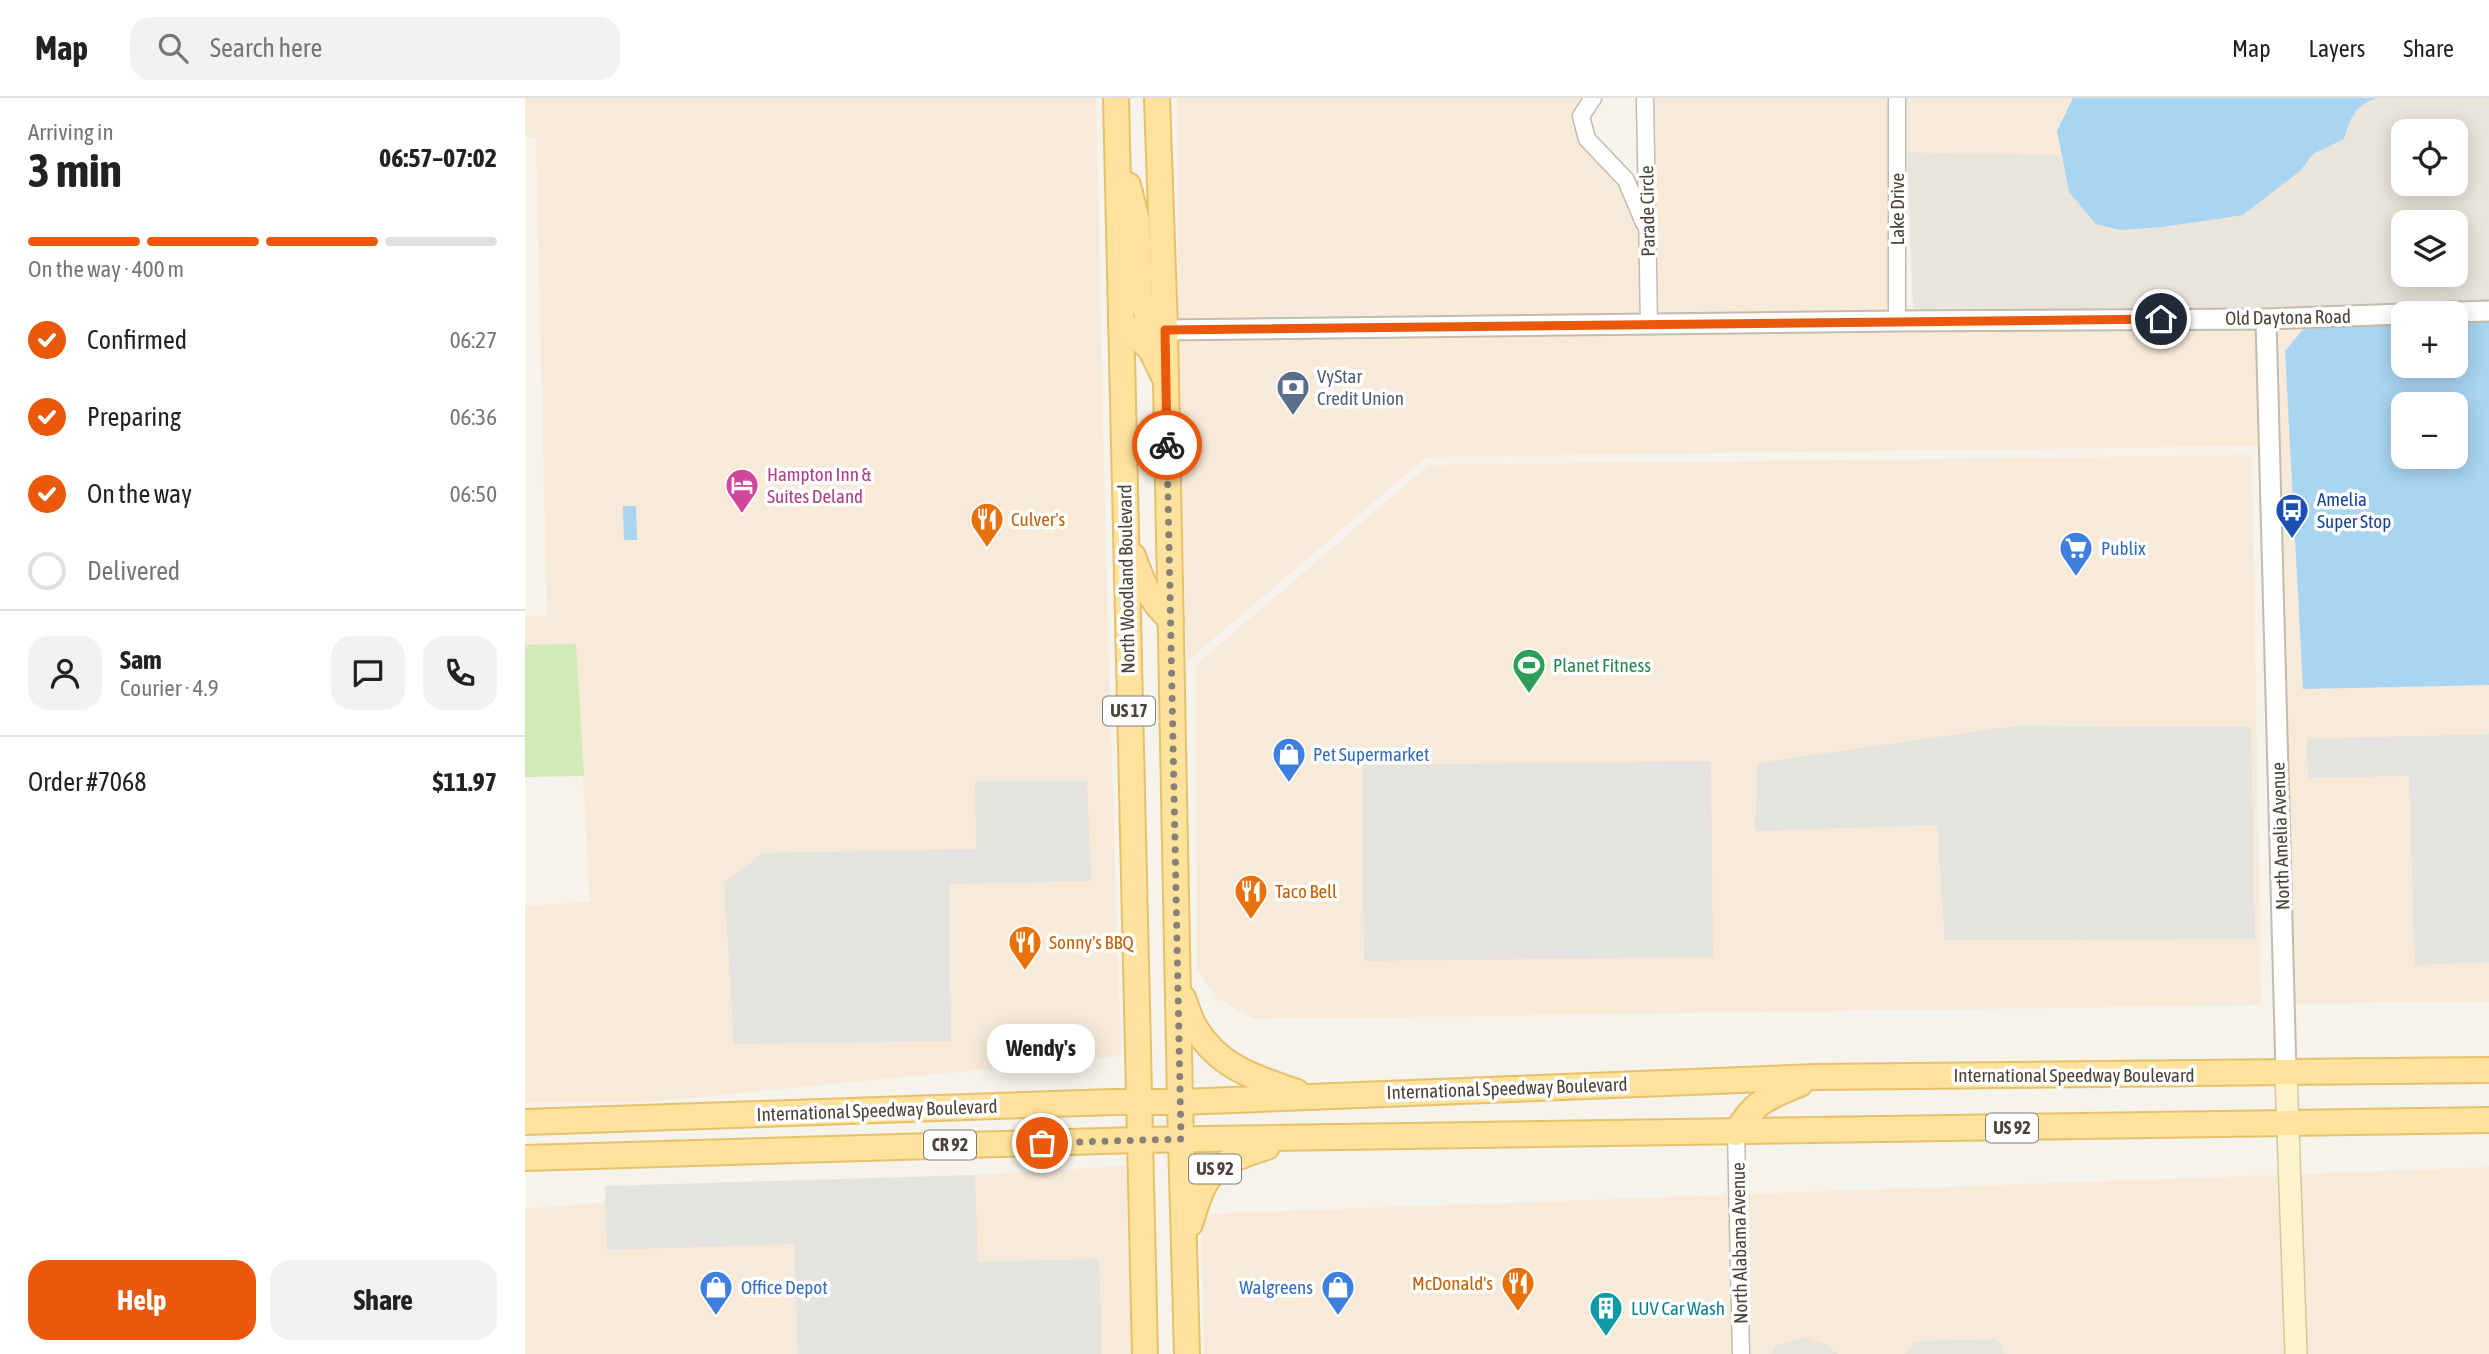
<!DOCTYPE html>
<html lang="en">
<head>
<meta charset="utf-8">
<style>
  body { margin:0; font-family:"Asap Condensed",sans-serif; background:#f2f2f2; color:#222; height:100vh; display:flex; flex-direction:column; font-size:26px; white-space:nowrap }
  * { box-sizing:border-box; margin:0 }
  p { font-size:23px; color:#767676 }
  .icon { flex:none; width:38px; height:38px; fill:none; stroke:currentColor; stroke-width:2; stroke-linecap:round; stroke-linejoin:round }
  .map { position:relative; flex:1; overflow:hidden }
  .drawer { display:flex; flex-direction:column; background:#fff; width:525px }
  .drawer>* { flex:none }
  .fabs { position:absolute; left:1866px; top:21px; display:grid; gap:14px }
  .fabs a { display:grid; place-items:center; width:77px; height:77px; border-radius:14px; background:#fff; box-shadow:0 4px 18px #0003; font-size:35px }
  .pin { position:absolute; display:grid; place-items:center; width:60px; height:60px; color:#fff; margin:-30px; border:4px solid #fff; border-radius:50%; box-shadow:0 2px 7px #0007 }
  .courier { position:absolute; display:grid; place-items:center; width:70px; height:70px; margin:-35px; border:5px solid #ea580c; border-radius:50%; background:#fff; color:#222; box-shadow:0 2px 9px #0007 }
  .bubble { position:absolute; height:49px; border-radius:21px; background:#fff; box-shadow:0 4px 18px #0003; font-size:23px; font-weight:700; line-height:49px; text-align:center }
  .summary em { font-style:normal; font-weight:700 }
  .summary div { display:flex; flex-direction:column-reverse }
  .summary { display:flex; align-items:center; justify-content:space-between; height:119px; padding:0 28px }
  h1 { font-size:46px; font-weight:700; line-height:52px }
  .bar { display:grid; grid-template-columns:repeat(4,1fr); gap:10px 7px; align-content:center; height:84px; padding:0 28px }
  .bar i { height:9px; border-radius:5px; background:#e0e0e0 }
  .bar .current { background:#ea580c }
  .bar p { grid-column:span 4 }
  .line { display:flex; align-items:center; gap:18px; padding:0 28px; border-top:2px solid #e0e0e0 }
  .line div { flex:1 }
  .round { display:grid; place-items:center; flex:none; width:74px; height:74px; border-radius:21px; background:#f2f2f2 }
  ol { padding:0 28px; list-style:none }
  li { display:flex; align-items:center; gap:21px; height:77px }
  li p { margin-inline-start:auto }
  li .icon { padding:7px; border-radius:50%; background:#ea580c; color:#fff; stroke-width:4 }
  li:last-child { color:#767676 }
  li i { width:38px; height:38px; border:4px solid #e0e0e0; border-radius:50% }
  .primary-button { display:flex; gap:14px; margin-top:auto; padding:14px 28px }
  .primary-button a { flex:1; height:80px; border-radius:21px; background:#ea580c; color:#fff; font-size:28px; font-weight:700; line-height:80px; text-align:center }
  .primary-button a+a { background:#f2f2f2; color:#222 }
  header { display:flex; align-items:center; gap:42px; box-sizing:border-box; height:98px; padding:0 35px; background:#fff; border-bottom:2px solid #e0e0e0 }
  header strong { font-size:33px }
  nav { display:flex; gap:38px; margin-inline-start:auto; font-size:24px }
  .search { width:490px; height:63px; background:#f2f2f2; display:flex; align-items:center; gap:18px; box-sizing:border-box; padding:0 24px; border-radius:21px; color:#767676; font-size:26px }
  main { display:flex; flex:1; min-height:0 }
  .map>svg:first-child { display:block }
  .residential { fill:#eae5da; fill-rule:evenodd }
  .commercial { fill:#f7ead8 }
  .green { fill:#d2eab5 }
  .parking { fill:#e5e3e0 }
  .water { fill:#a9d4f2; fill-rule:evenodd }
  .lines { fill:none; stroke-linecap:round; stroke-linejoin:round }
  .minor-casing { stroke:#c2bbae; stroke-width:19 }
  .tertiary-casing { stroke:#c2bbae; stroke-width:23 }
  .secondary-casing { stroke:#d6c79b; stroke-width:24 }
  .primary-casing { stroke:#e6c16a; stroke-width:28 }
  .minor { stroke:#fff; stroke-width:16 }
  .tertiary { stroke:#fff; stroke-width:19 }
  .secondary { stroke:#fff3cd; stroke-width:21 }
  .primary { stroke:#ffe39c; stroke-width:24 }
  .done { stroke:#878178; stroke-width:7; stroke-dasharray:0 12.6 }
  .route { stroke:#ea580c; stroke-width:9 }
  .labels { text-anchor:middle; stroke-width:7; stroke-linejoin:round; paint-order:stroke }
  .shield { fill:#fff; stroke:#817c74; stroke-width:2 }
  .shield-label { font-size:18px; font-weight:bold; fill:#4b4439 }
  .street-label { font-size:19px; fill:#4b4439; stroke:#fff }
  .service-label { font-size:19px; fill:#4e5e75; stroke:#fff; text-anchor:start }
  .hotel-label { font-size:19px; fill:#b23c85; stroke:#fff; text-anchor:start }
  .transit-label { font-size:19px; fill:#164399; stroke:#fff; text-anchor:start }
  .food-label { font-size:19px; fill:#c56008; stroke:#fff; text-anchor:start }
  .shop-label { font-size:19px; fill:#366cbe; stroke:#fff; text-anchor:start }
  .leisure-label { font-size:19px; fill:#27864d; stroke:#fff; text-anchor:start }
  .culture-label { font-size:19px; fill:#0d838f; stroke:#fff; text-anchor:start }
</style>
</head>
<body>
<header>
<strong>Map</strong>
<div class="search"><svg class="icon" aria-label="search" viewBox="0 0 24 24"><circle cx="10" cy="10" r="6"/><path d="M15 15l6 6"/></svg>Search here</div>
<nav><a>Map</a><a>Layers</a><a>Share</a></nav>
</header>
<main>
<section class="drawer">
<div class="summary"><div><h1>3 min</h1><p>Arriving in</p></div><em>06:57–07:02</em></div>
<div class="bar"><i class="current"></i><i class="current"></i><i class="current"></i><i></i><p>On the way · 400 m</p></div>
<ol>
<li><svg class="icon" aria-label="check" viewBox="0 0 24 24"><path d="M5 12l5 5 9-10"/></svg>Confirmed<p>06:27</p></li>
<li><svg class="icon" aria-label="check" viewBox="0 0 24 24"><path d="M5 12l5 5 9-10"/></svg>Preparing<p>06:36</p></li>
<li><svg class="icon" aria-label="check" viewBox="0 0 24 24"><path d="M5 12l5 5 9-10"/></svg>On the way<p>06:50</p></li>
<li><i></i>Delivered</li>
</ol>
<div class="line" style="height:126px"><a class="round"><svg class="icon" aria-label="person" viewBox="0 0 24 24"><circle cx="12" cy="8" r="4"/><path d="M4 21q1-7 8-7t8 7"/></svg></a><div><b>Sam</b><p>Courier · 4.9</p></div><a class="round"><svg class="icon" aria-label="chat" viewBox="0 0 24 24"><path d="M4 5h16v11H9l-5 4z"/></svg></a><a class="round"><svg class="icon" aria-label="phone" viewBox="0 0 24 24"><path d="M5 4h4l2 5-3 2q2 4 5 5l2-3 5 2v4C11 20 4 13 5 4z"/></svg></a></div>
<div class="line" style="height:91px"><div>Order #7068</div><b>$11.97</b></div>
<div class="primary-button"><a>Help</a><a>Share</a></div>
</section>
<div class="map">
<svg width="1964" height="1256" viewBox="0 0 1964 1256">
  <rect width="100%" height="100%" fill="#f6f3ec"/>
  <!-- residential -->
  <g class="residential">
    <path d="M1851,0H1964V202L1741,210L1388,211L1382,54L1536,57L1544,94L1776,72L1788,56L1819,41L1827,17L1839,5ZM1878,33H1930V86H1878ZM1878,124H1930V177H1878Z"/>
    <polygon points="1283,1239 1302,1247 1314,1256 1246,1256 1251,1247"/>
    <polygon points="1469,1241 1476,1245 1480,1256 1380,1256 1390,1243"/>
  </g>
  <!-- commercial -->
  <g class="commercial">
    <polygon points="0,0 571,0 582,504 596,958 122,1004 0,1005 0,808 65,804 51,547 0,547 0,519 22,518 11,39 0,39"/>
    <polygon points="652,0 1056,0 1049,11 1047,20 1053,44 1093,88 1113,136 1115,215 653,221"/>
    <polygon points="1363,0 1363,212 1134,215 1132,140 1135,138 1132,130 1130,0"/>
    <polygon points="1382,0 1548,0 1532,33 1536,57 1382,54"/>
    <polygon points="1779,230 1760,253 1778,590 1964,587 1964,903 1768,906 1751,231"/>
    <polygon points="1732,232 1735,354 1732,349 1727,348 901,359 666,560 662,567 663,622 653,243 1372,233"/>
    <polygon points="1727,357 1736,907 729,921 693,901 672,871 671,567 904,367"/>
    <polygon points="601,1068 605,1119 607,1256 0,1256 0,1111 306,1085"/>
    <polygon points="1964,1069 1964,1256 1780,1256 1774,1076"/>
    <polygon points="1755,1077 1761,1256 1480,1256 1476,1245 1469,1241 1390,1243 1380,1256 1314,1256 1302,1247 1283,1239 1251,1247 1246,1256 1226,1256 1222,1096"/>
    <polygon points="1203,1097 1207,1256 679,1256 676,1124 679,1116"/>
  </g>
  <!-- green -->
  <polygon class="green" points="51,546 59,678 0,679 0,547"/>
  <!-- parking -->
  <g class="parking">
    <polygon points="1489,628 1726,629 1730,841 1420,842 1412,727 1230,733 1233,665"/>
    <polygon points="1964,636 1964,864 1890,867 1884,678 1783,680 1782,641"/>
    <polygon points="1186,663 1188,859 839,863 837,667"/>
    <polygon points="450,683 562,683 566,783 424,786 426,943 209,946 199,785 238,755 451,751"/>
    <polygon points="450,1077 453,1164 574,1161 577,1256 273,1256 269,1146 82,1152 80,1088"/>
  </g>
  <!-- water -->
  <g class="water">
    <path d="M1548,0H1851C1829,9 1826,19 1819,41L1788,56L1776,72L1718,117L1637,129L1595,132L1571,126L1544,94L1532,33Z"/>
    <path d="M1964,224V587L1778,591L1760,253L1779,230L1878,227V268H1930V225ZM1878,306H1930V359H1878Z"/>
    <polygon points="98,408 111,408 112,442 99,442"/>
  </g>
  <g class="lines">
    <defs>
      <g id="minor">
        <polyline points="1068,0 1056,18 1062,41 1101,82 1119,125"/>
        <polyline points="1120,0 1124,226"/>
        <polyline points="1372,0 1372,223"/>
        <polyline points="1211,1035 1216,1256"/>
      </g>
      <g id="tertiary">
        <polyline points="1900,215 1964,213"/>
        <polyline points="1741,221 1761,975"/>
        <polyline points="640,232 1372,223 1741,221 1878,216"/>
      </g>
      <polyline id="secondary" points="1761,975 1771,1256"/>
      <g id="primary">
        <polyline points="591,0 620,1256"/>
        <polyline points="632,0 640,232 655,1004 662,1256"/>
        <polyline points="603,87 612,123 615,201 622,216 640,232"/>
        <polyline points="596,223 626,252 638,277"/>
        <path d="M608,458C618,486 624,501 646,522"/>
        <path d="M658,900C662,910 665,922 671,931C695,970 731,980 772,994"/>
        <polyline points="0,1024 588,1004 655,1004 1292,979 1964,972"/>
        <path d="M1211,1035C1228,1004 1243,999 1275,986"/>
        <polyline points="0,1060 614,1042 1964,1022"/>
        <path d="M665,1126C682,1070 687,1067 742,1049"/>
      </g>
    </defs>
    <!-- minor casing -->
    <use href="#minor" class="minor-casing"/>
    <!-- tertiary casing -->
    <use href="#tertiary" class="tertiary-casing"/>
    <!-- secondary casing -->
    <use href="#secondary" class="secondary-casing"/>
    <!-- primary casing -->
    <use href="#primary" class="primary-casing"/>
    <!-- minor -->
    <use href="#minor" class="minor"/>
    <!-- tertiary -->
    <use href="#tertiary" class="tertiary"/>
    <!-- secondary -->
    <use href="#secondary" class="secondary"/>
    <!-- primary -->
    <use href="#primary" class="primary"/>
  </g>
  <g class="lines">
    <!-- done -->
    <polyline class="done" points="517,1045 656,1041 642,347"/>
    <!-- route -->
    <polyline class="route" points="642,347 640,232 1636,221"/>
  </g>
  <!-- icons -->
  <defs>
    <symbol id="bank-pin" viewBox="-11 -11 22 30"><path d="M0 17L-7.5 6A9.5 9.5 0 1 1 7.5 6Z" fill="#5c6f8a" stroke="#fff"/><path d="M-6-4H6V4H-6ZM0-2.3a2.3 2.3 0 1 0 0 4.6a2.3 2.3 0 1 0 0-4.6Z" fill="#fff"/></symbol>
    <symbol id="hotel-pin" viewBox="-11 -11 22 30"><path d="M0 17L-7.5 6A9.5 9.5 0 1 1 7.5 6Z" fill="#d1479c" stroke="#fff"/><path d="M-6-4.5h1.5V1H6V5H4.5V3h-9V5H-6ZM-4 0a1.8 1.8 0 1 1 3.6 0ZM.5 0V-2.5h3Q6-2.5 6 0Z" fill="#fff"/></symbol>
    <symbol id="bus-pin" viewBox="-11 -11 22 30"><path d="M0 17L-7.5 6A9.5 9.5 0 1 1 7.5 6Z" fill="#1a4fb4" stroke="#fff"/><path d="M-5-6H5V4H4V6H2V4H-2V6H-4V4H-5ZM-3.5-4V0h7V-4ZM-3.5 1.2v1.5H-2V1.2ZM2 1.2v1.5H3.5V1.2Z" fill="#fff"/></symbol>
    <symbol id="restaurant-pin" viewBox="-11 -11 22 30"><path d="M0 17L-7.5 6A9.5 9.5 0 1 1 7.5 6Z" fill="#e8710a" stroke="#fff"/><path d="M-5-6h1v4h1v-4h1v4h1v-4h1v5L-1.5 .5V6h-2V.5L-5-1ZM5-6V6H3V1.5H1.5Q1.5-4 5-6Z" fill="#fff"/></symbol>
    <symbol id="supermarket-pin" viewBox="-11 -11 22 30"><path d="M0 17L-7.5 6A9.5 9.5 0 1 1 7.5 6Z" fill="#3f7fe0" stroke="#fff"/><path d="M-6-5.5h2.5l.6 2H6L4.5 2H-2.5L-4.4-4H-6ZM-1.5 3.2a1.3 1.3 0 1 0 .1 0ZM3 3.2a1.3 1.3 0 1 0 .1 0Z" fill="#fff"/></symbol>
    <symbol id="stadium-pin" viewBox="-11 -11 22 30"><path d="M0 17L-7.5 6A9.5 9.5 0 1 1 7.5 6Z" fill="#2e9e5b" stroke="#fff"/><path d="M0-5a6.5 5 0 1 0 0 10a6.5 5 0 1 0 0-10ZM-3.5-1.8h7v3.6h-7Z" fill="#fff"/></symbol>
    <symbol id="shop-pin" viewBox="-11 -11 22 30"><path d="M0 17L-7.5 6A9.5 9.5 0 1 1 7.5 6Z" fill="#3f7fe0" stroke="#fff"/><path d="M-5-2.5h2.3a2.7 3.5 0 0 1 5.4 0H5L5.5 6h-11ZM-1.5-2.5h3a1.5 2.3 0 0 0-3 0Z" fill="#fff"/></symbol>
    <symbol id="building-pin" viewBox="-11 -11 22 30"><path d="M0 17L-7.5 6A9.5 9.5 0 1 1 7.5 6Z" fill="#0f9aa8" stroke="#fff"/><path d="M-4-6H4V6H1V3H-1V6H-4ZM-2.5-4.3h1.7v1.8h-1.7ZM.8-4.3h1.7v1.8H.8ZM-2.5-1h1.7V.8h-1.7ZM.8-1h1.7V.8H.8Z" fill="#fff"/></symbol>
  </defs>
  <g fill-rule="evenodd">
    <use href="#bank-pin" x="749" y="270" width="38" height="52"/>
    <use href="#hotel-pin" x="198" y="368" width="38" height="52"/>
    <use href="#bus-pin" x="1748" y="393" width="38" height="52"/>
    <use href="#restaurant-pin" x="443" y="402" width="38" height="52"/>
    <use href="#supermarket-pin" x="1532" y="431" width="38" height="52"/>
    <use href="#stadium-pin" x="985" y="548" width="38" height="52"/>
    <use href="#shop-pin" x="745" y="637" width="38" height="52"/>
    <use href="#restaurant-pin" x="707" y="774" width="38" height="52"/>
    <use href="#restaurant-pin" x="481" y="825" width="38" height="52"/>
    <use href="#restaurant-pin" x="974" y="1166" width="38" height="52"/>
    <use href="#shop-pin" x="172" y="1170" width="38" height="52"/>
    <use href="#shop-pin" x="794" y="1170" width="38" height="52"/>
    <use href="#building-pin" x="1062" y="1191" width="38" height="52"/>
  </g>
  <g class="labels">
    <!-- shield labels -->
    <g class="shield">
      <rect x="578" y="598.5" width="52" height="29" rx="5"/>
      <rect x="1461" y="1015.5" width="52" height="29" rx="5"/>
      <rect x="399" y="1032.5" width="52" height="29" rx="5"/>
      <rect x="664" y="1056.5" width="52" height="29" rx="5"/>
    </g>
    <g class="shield-label">
      <text x="604" y="619">US 17</text>
      <text x="1487" y="1036">US 92</text>
      <text x="425" y="1053">CR 92</text>
      <text x="690" y="1077">US 92</text>
    </g>
    <!-- street labels -->
    <g class="street-label">
      <text transform="translate(1372 111) rotate(-90)" y="7">Lake Drive</text>
      <text transform="translate(1122 113) rotate(-91)" y="7">Parade Circle</text>
      <text transform="translate(1763 219) rotate(-1)" y="7">Old Daytona Road</text>
      <text transform="translate(601 481) rotate(-91)" y="7">North Woodland Boulevard</text>
      <text transform="translate(1755 738) rotate(-92)" y="7">North Amelia Avenue</text>
      <text x="1549" y="984">International Speedway Boulevard</text>
      <text transform="translate(982 990) rotate(-2)" y="7">International Speedway Boulevard</text>
      <text transform="translate(352 1012) rotate(-2)" y="7">International Speedway Boulevard</text>
      <text transform="translate(1214 1145) rotate(-91)" y="7">North Alabama Avenue</text>
    </g>
    <!-- service labels -->
    <g class="service-label">
      <text x="792" y="285">VyStar<tspan x="792" dy="22">Credit Union</tspan></text>
    </g>
    <!-- hotel labels -->
    <g class="hotel-label">
      <text x="242" y="383">Hampton Inn &amp;<tspan x="242" dy="22">Suites Deland</tspan></text>
    </g>
    <!-- transit labels -->
    <g class="transit-label">
      <text x="1792" y="408">Amelia<tspan x="1792" dy="22">Super Stop</tspan></text>
    </g>
    <!-- food labels -->
    <g class="food-label">
      <text x="486" y="428">Culver's</text>
      <text x="750" y="800">Taco Bell</text>
      <text x="524" y="851">Sonny's BBQ</text>
      <text x="968" y="1192" text-anchor="end">McDonald's</text>
    </g>
    <!-- shop labels -->
    <g class="shop-label">
      <text x="1576" y="457">Publix</text>
      <text x="788" y="663">Pet Supermarket</text>
      <text x="216" y="1196">Office Depot</text>
      <text x="788" y="1196" text-anchor="end">Walgreens</text>
    </g>
    <!-- leisure labels -->
    <g class="leisure-label">
      <text x="1028" y="574">Planet Fitness</text>
    </g>
    <!-- culture labels -->
    <g class="culture-label">
      <text x="1106" y="1217">LUV Car Wash</text>
    </g>
  </g>
</svg>
<div class="fabs">
<a><svg class="icon" aria-label="locate" viewBox="0 0 24 24"><circle cx="12" cy="12" r="6"/><path d="M12 2v4M12 18v4M2 12h4M18 12h4"/></svg></a>
<a><svg class="icon" aria-label="layers" viewBox="0 0 24 24"><path d="M12 4l9 5-9 5-9-5zM3 14l9 5 9-5"/></svg></a>
<a>+</a>
<a>−</a>
</div>
<div class="pin" style="left:517px;top:1045px;background:#ea580c"><svg class="icon" aria-label="bag" viewBox="0 0 24 24"><path d="M5 8h14l-1 12H6zM9 8a3 3 0 0 1 6 0"/></svg></div>
<div class="pin" style="left:1636px;top:221px;background:#1f2937"><svg class="icon" aria-label="home" viewBox="0 0 24 24"><path d="M3 11l9-7 9 7M6 9v11h12V9"/></svg></div>
<div class="courier" style="left:642px;top:347px"><svg class="icon" aria-label="bike" viewBox="0 0 24 24"><circle cx="6" cy="16" r="4"/><circle cx="18" cy="16" r="4"/><path d="M6 16l4-8h5l3 8M10 8l3 8H6M13 5h3"/></svg></div>
<div class="bubble" style="left:462px;top:926px;width:108px">Wendy's</div>
</div>
</main>
</body>
</html>
